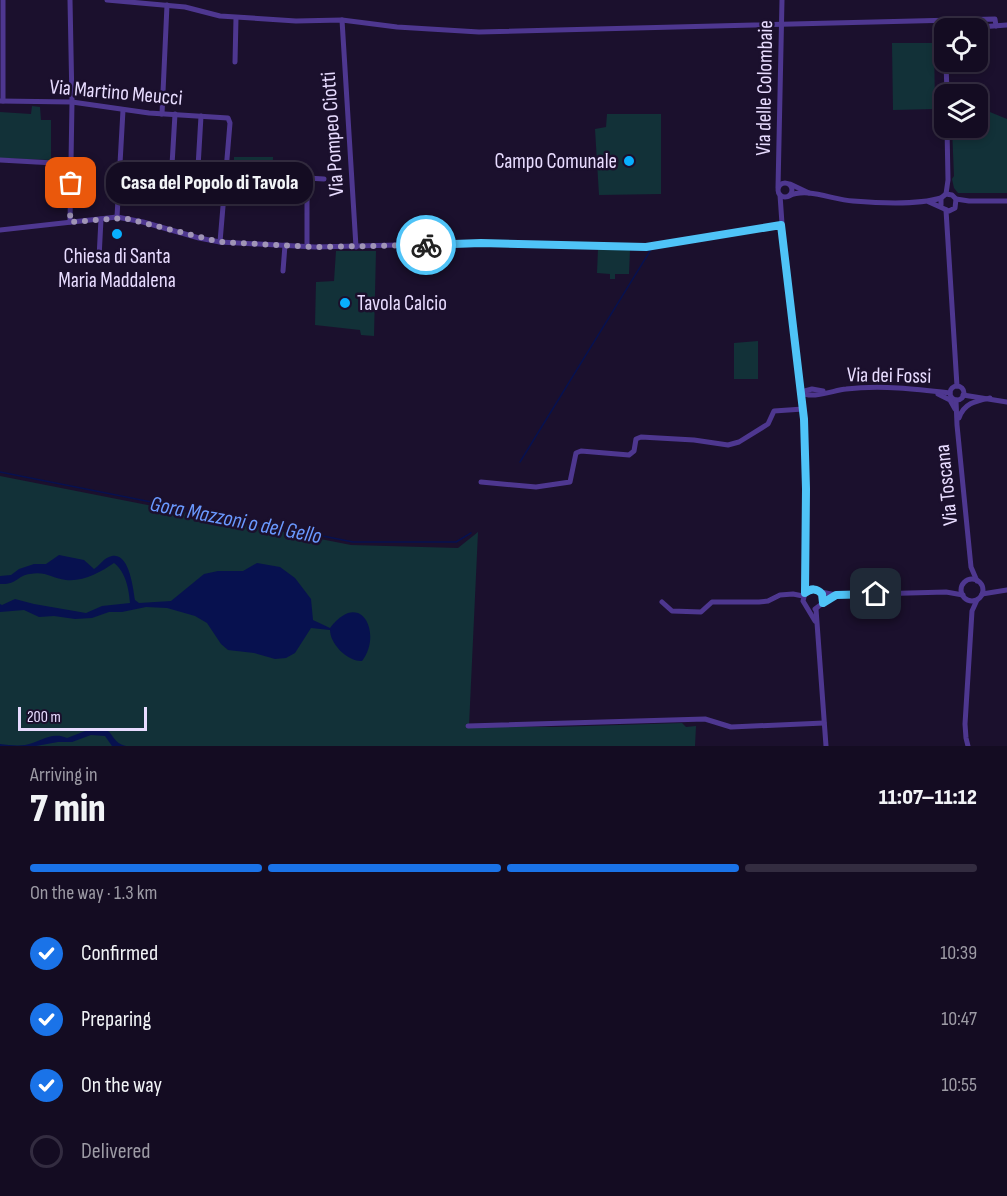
<!DOCTYPE html>
<html lang="en">
<head>
<meta charset="utf-8">
<style>
  body { margin:0; font-family:"Sofia Sans Condensed",sans-serif; background:#1d152a; color:#f1f3f6; height:100vh; display:flex; flex-direction:column; font-size:22px; white-space:nowrap }
  * { box-sizing:border-box; margin:0 }
  p { font-size:20px; color:#9d9ba5 }
  .icon { flex:none; width:33px; height:33px; fill:none; stroke:currentColor; stroke-width:2; stroke-linecap:round; stroke-linejoin:round }
  .map { position:relative; height:746px; overflow:hidden }
  .sheet { display:flex; flex-direction:column; background:#140c22; flex:1 }
  .sheet>* { flex:none }
  .fabs { position:absolute; left:934px; top:18px; display:grid; gap:12px }
  .fabs a { display:grid; place-items:center; width:54px; height:54px; border-radius:12px; background:#140c22; box-shadow:0 3px 9px #0003,0 0 0 2px #332c40; font-size:30px }
  .scale { position:absolute; left:18px; bottom:15px; width:129px; box-sizing:border-box; padding-left:6px; border:3px solid #e8dcff; border-top:0; font-size:16px; line-height:21px; white-space:nowrap; color:#e8dcff; -webkit-text-stroke:4px #1b102d; paint-order:stroke }
  .pin { position:absolute; display:grid; place-items:center; width:51px; height:51px; color:#fff; margin:-26px; border-radius:12px; box-shadow:0 3px 9px #0006 }
  .courier { position:absolute; display:grid; place-items:center; width:60px; height:60px; margin:-30px; border:4px solid #4fc3f7; border-radius:50%; background:#fff; color:#222; box-shadow:0 2px 8px #0007 }
  .bubble { position:absolute; height:42px; border-radius:18px; background:#140c22; box-shadow:0 3px 9px #0003,0 0 0 2px #332c40; font-size:20px; font-weight:800; line-height:42px; text-align:center }
  .overview em { font-style:normal; font-weight:800 }
  .overview div { display:flex; flex-direction:column-reverse }
  .overview { display:flex; align-items:center; justify-content:space-between; height:102px; padding:0 30px }
  h1 { font-size:39px; font-weight:800; line-height:45px }
  .bar { display:grid; grid-template-columns:repeat(4,1fr); gap:9px 6px; align-content:center; height:72px; padding:0 30px }
  .bar i { height:8px; border-radius:4px; background:#332c40 }
  .bar .active { background:#1a73e8 }
  .bar p { grid-column:span 4 }
  ol { padding:0 30px; list-style:none }
  li { display:flex; align-items:center; gap:18px; height:66px }
  li p { margin-inline-start:auto }
  li .icon { padding:6px; border-radius:50%; background:#1a73e8; color:#fff; stroke-width:4 }
  li:last-child { color:#9d9ba5 }
  li i { width:33px; height:33px; border:3px solid #332c40; border-radius:50% }
  .map>svg:first-child { display:block }
  .green { fill:#123138 }
  .water { fill:#07114f }
  .lines { fill:none; stroke-linecap:round; stroke-linejoin:round }
  .stream { stroke:#07114f; stroke-width:1.5 }
  .minor { stroke:#4e3790; stroke-width:5 }
  .done { stroke:#a095b6; stroke-width:6; stroke-dasharray:0 10.8 }
  .route { stroke:#4fc3f7; stroke-width:8 }
  .poi-dot { fill:#08afff; stroke:#1b102d; stroke-width:2 }
  .labels { text-anchor:middle; stroke-width:5; stroke-linejoin:round; paint-order:stroke }
  .street-label { font-size:21px; fill:#e8dcff; stroke:#1b102d }
  .poi-label { font-size:21px; fill:#e8dcff; stroke:#1b102d; text-anchor:end }
  .water-label { font-size:22px; font-style:italic; fill:#6a99ff; stroke:#1b102d }
</style>
</head>
<body>
<div class="map">
<svg width="1007" height="746" viewBox="0 0 1007 746">
  <rect width="100%" height="100%" fill="#1b102d"/>
  <!-- green -->
  <g class="green">
    <polygon points="892,43 934,43 935,109 893,110"/>
    <polygon points="32,106 40,107 41,120 51,120 51,160 0,158 0,112 31,114"/>
    <polygon points="978,110 985,110 1007,119 1007,193 958,193 954,188 952,179 954,176 952,128 978,128"/>
    <polygon points="607,114 661,114 661,194 599,195 595,129 606,127"/>
    <polygon points="234,157 273,157 272,194 233,193"/>
    <polygon points="598,249 630,250 629,274 615,274 615,279 610,279 610,274 597,273"/>
    <polygon points="336,251 376,251 374,336 361,335 360,330 315,325 316,282 334,281"/>
    <polygon points="758,341 758,379 734,379 734,343"/>
    <polygon points="0,476 351,545 458,548 478,532 469,726 555,727 682,723 686,727 696,726 695,746 0,746"/>
  </g>
  <!-- water -->
  <g class="water">
    <path d="M59,555L84,560L94,569C99,566 103,559 109,557C129,548 133,588 135,600L139,603L171,601L204,574L218,571H243L257,563L280,567L295,578L311,599L313,620L330,628C361,588 383,634 362,661C348,662 330,644 330,630L311,628L295,653L286,658L275,659L254,653L228,650L221,644L207,623L195,616L167,608L146,607L122,612H109L92,618L75,619L54,616L39,617L24,610L0,612V604L2,605L15,599L34,604L86,613L102,606L130,603C129,590 126,572 114,563C101,572 83,582 66,580C51,578 46,571 30,574C18,575 17,585 0,584V576L11,575L19,569L34,564H46Z"/>
    <path d="M104,729C114,732 112,743 126,746H112L105,736L91,735L72,742H58L36,746H0V744C8,745 17,746 25,745C40,743 50,731 67,738L88,730Z"/>
  </g>
  <g class="lines">
    <!-- stream -->
    <g class="stream">
      <polyline points="520,462 650,251"/>
      <polyline points="0,472 353,542 456,542 471,533"/>
    </g>
    <!-- minor -->
    <g class="minor">
      <polyline points="3,0 3,101"/>
      <polyline points="107,0 185,7 220,16 296,21 342,20 397,27 479,32 995,19 996,26"/>
      <polyline points="342,20 356,247"/>
      <polyline points="966,28 1007,25"/>
      <polyline points="235,62 236,18"/>
      <polyline points="946,62 947,94"/>
      <polyline points="0,101 72,102 149,113 228,118 230,123 220,242"/>
      <polyline points="162,114 167,5"/>
      <polyline points="175,114 171,182 226,185"/>
      <polyline points="0,160 72,164"/>
      <circle cx="785" cy="190" r="7"/>
      <polyline points="197,184 201,116"/>
      <polyline points="790,184 809,193"/>
      <polyline points="778,188 782,0"/>
      <polyline points="946,194 948,180 947,128"/>
      <polyline points="780,195 784,252 804,419 806,589 803,601 815,621"/>
      <path d="M789,196C807,187 833,200 853,201C878,203 918,205 941,198"/>
      <polyline points="956,199 969,201 1007,201"/>
      <polyline points="929,202 949,211 955,208 956,199 952,195 946,194 941,198 941,205"/>
      <polyline points="946,210 957,386"/>
      <polyline points="117,217 123,110"/>
      <polyline points="70,222 72,102 70,0"/>
      <polyline points="0,230 117,217 143,222 199,238 220,242 315,247 481,243 646,247 781,225"/>
      <polyline points="307,246 307,178 324,179"/>
      <polyline points="99,258 101,219"/>
      <polyline points="283,271 285,245"/>
      <circle cx="957" cy="393" r="7"/>
      <path d="M801,392C811,400 834,390 846,389C881,385 916,389 950,393"/>
      <polyline points="801,392 812,389 823,391"/>
      <polyline points="938,394 950,400 955,409"/>
      <polyline points="963,395 1007,402"/>
      <polyline points="956,400 957,425 971,567 977,581"/>
      <path d="M959,418C964,403 976,401 990,398"/>
      <polyline points="481,482 536,487 570,482 576,453 581,451 629,455 634,451 636,439 641,437 694,440 728,445 739,442 768,424 774,411 803,409"/>
      <circle cx="972" cy="590" r="11"/>
      <polyline points="821,592 836,595 946,592 963,595"/>
      <polyline points="805,593 814,589 822,594 823,603 815,609"/>
      <polyline points="982,594 1007,590"/>
      <polyline points="662,602 672,611 701,612 712,602 759,602 768,601 780,595 793,594 803,596"/>
      <polyline points="816,609 826,746"/>
      <polyline points="468,726 705,719 731,727 824,723"/>
      <polyline points="968,746 966,738 965,724 972,611 977,600"/>
    </g>
  </g>
  <g class="lines">
    <!-- done -->
    <polyline class="done" points="71,183 70,222 124,218 220,242 315,247 426,245"/>
    <!-- route -->
    <path class="route" d="M426,245L481,243L646,247L781,225L804,419L806,489L805,593C811,588 817,588 822,594L823,603L836,595L876,594"/>
  </g>
  <!-- markers -->
  <g class="poi-dot">
    <circle cx="629" cy="161" r="6"/>
    <circle cx="117" cy="234" r="6"/>
    <circle cx="345" cy="303" r="6"/>
  </g>
  <g class="labels">
    <!-- street labels -->
    <g class="street-label">
      <text transform="translate(764 88) rotate(-89)" y="7">Via delle Colombaie</text>
      <text transform="translate(116 92) rotate(5)" y="7">Via Martino Meucci</text>
      <text transform="translate(332 134) rotate(-94)" y="7">Via Pompeo Ciotti</text>
      <text transform="translate(889 375) rotate(1)" y="7">Via dei Fossi</text>
      <text transform="translate(946 485) rotate(-96)" y="7">Via Toscana</text>
    </g>
    <!-- poi labels -->
    <g class="poi-label">
      <text x="617" y="168">Campo Comunale</text>
      <text x="117" y="263" text-anchor="middle">Chiesa di Santa<tspan x="117" dy="24">Maria Maddalena</tspan></text>
      <text x="357" y="310" text-anchor="start">Tavola Calcio</text>
    </g>
    <!-- water labels -->
    <g class="water-label">
      <text transform="translate(236 519) rotate(11)" y="8">Gora Mazzoni o del Gello</text>
    </g>
  </g>
</svg>
<div class="fabs">
<a><svg class="icon" aria-label="locate" viewBox="0 0 24 24"><circle cx="12" cy="12" r="6"/><path d="M12 2v4M12 18v4M2 12h4M18 12h4"/></svg></a>
<a><svg class="icon" aria-label="layers" viewBox="0 0 24 24"><path d="M12 4l9 5-9 5-9-5zM3 14l9 5 9-5"/></svg></a>
</div>
<div class="scale">200 m</div>
<div class="pin" style="left:71px;top:183px;background:#ea580c"><svg class="icon" aria-label="bag" viewBox="0 0 24 24"><path d="M5 8h14l-1 12H6zM9 8a3 3 0 0 1 6 0"/></svg></div>
<div class="pin" style="left:876px;top:594px;background:#1f2937"><svg class="icon" aria-label="home" viewBox="0 0 24 24"><path d="M3 11l9-7 9 7M6 9v11h12V9"/></svg></div>
<div class="courier" style="left:426px;top:245px"><svg class="icon" aria-label="bike" viewBox="0 0 24 24"><circle cx="6" cy="16" r="4"/><circle cx="18" cy="16" r="4"/><path d="M6 16l4-8h5l3 8M10 8l3 8H6M13 5h3"/></svg></div>
<div class="bubble" style="left:106px;top:162px;width:207px">Casa del Popolo di Tavola</div>
</div>
<section class="sheet">
<div class="overview"><div><h1>7 min</h1><p>Arriving in</p></div><em>11:07–11:12</em></div>
<div class="bar"><i class="active"></i><i class="active"></i><i class="active"></i><i></i><p>On the way · 1.3 km</p></div>
<ol>
<li><svg class="icon" aria-label="check" viewBox="0 0 24 24"><path d="M5 12l5 5 9-10"/></svg>Confirmed<p>10:39</p></li>
<li><svg class="icon" aria-label="check" viewBox="0 0 24 24"><path d="M5 12l5 5 9-10"/></svg>Preparing<p>10:47</p></li>
<li><svg class="icon" aria-label="check" viewBox="0 0 24 24"><path d="M5 12l5 5 9-10"/></svg>On the way<p>10:55</p></li>
<li><i></i>Delivered</li>
</ol>
</section>
</body>
</html>
